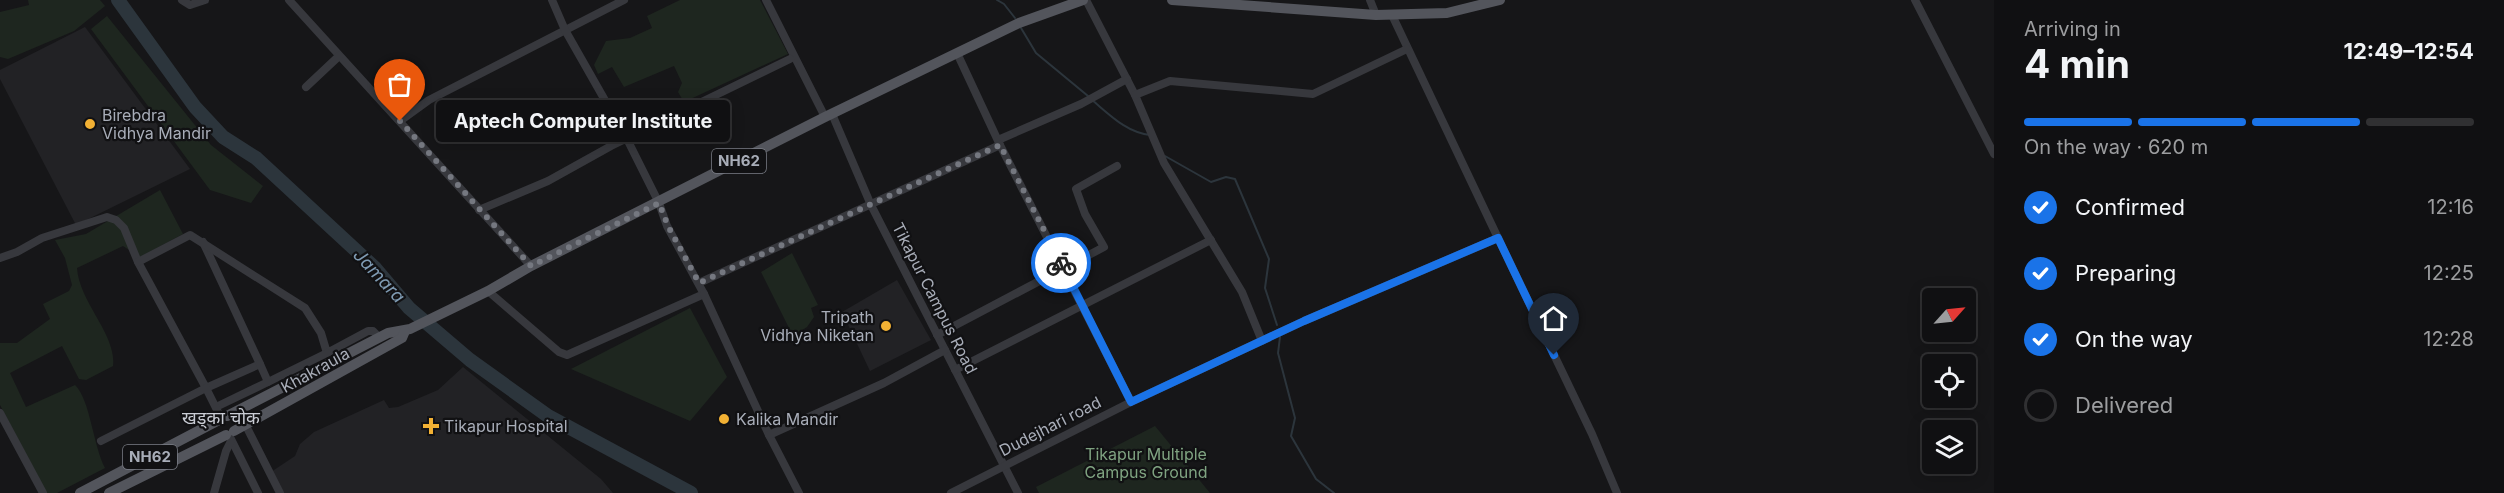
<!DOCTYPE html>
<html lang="en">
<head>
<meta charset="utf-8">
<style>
  body { margin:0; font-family:Inter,"Noto Sans Devanagari",sans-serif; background:#19191b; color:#f1f3f6; height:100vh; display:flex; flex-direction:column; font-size:22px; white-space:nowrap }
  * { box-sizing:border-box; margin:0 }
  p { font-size:20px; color:#9c9d9f }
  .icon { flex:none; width:33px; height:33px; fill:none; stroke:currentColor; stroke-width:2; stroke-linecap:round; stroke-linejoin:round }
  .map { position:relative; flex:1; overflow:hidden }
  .details { display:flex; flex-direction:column; background:#101012; width:510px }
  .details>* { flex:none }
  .needle { width:39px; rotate:63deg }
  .buttons { position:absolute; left:1922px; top:288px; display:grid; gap:12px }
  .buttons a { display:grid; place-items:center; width:54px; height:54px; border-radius:6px; background:#101012; box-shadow:0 3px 15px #0003,0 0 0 2px #303032; font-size:30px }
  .pin { position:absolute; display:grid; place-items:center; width:51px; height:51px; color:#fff; margin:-62px -26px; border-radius:50% 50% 50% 0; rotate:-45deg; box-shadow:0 0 6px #0007 }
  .pin .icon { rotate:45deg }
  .courier { position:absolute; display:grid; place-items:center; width:60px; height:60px; margin:-30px; border:4px solid #1a73e8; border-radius:50%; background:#fff; color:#222; box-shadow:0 2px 8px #0007 }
  .bubble { position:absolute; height:42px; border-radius:6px; background:#101012; box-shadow:0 3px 15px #0003,0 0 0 2px #303032; font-size:20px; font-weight:700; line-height:42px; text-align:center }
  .headline em { font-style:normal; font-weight:700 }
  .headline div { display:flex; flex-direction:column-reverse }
  .headline { display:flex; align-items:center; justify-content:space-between; height:102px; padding:0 30px }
  h1 { font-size:39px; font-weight:700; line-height:45px }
  .bar { display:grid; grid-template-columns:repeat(4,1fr); gap:9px 6px; align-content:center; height:72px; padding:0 30px }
  .bar i { height:8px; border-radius:4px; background:#303032 }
  .bar .active { background:#1a73e8 }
  .bar p { grid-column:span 4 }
  ol { padding:0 30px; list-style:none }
  li { display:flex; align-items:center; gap:18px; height:66px }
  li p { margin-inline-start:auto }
  li .icon { padding:6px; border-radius:50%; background:#1a73e8; color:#fff; stroke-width:4 }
  li:last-child { color:#9c9d9f }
  li i { width:33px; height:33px; border:3px solid #303032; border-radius:50% }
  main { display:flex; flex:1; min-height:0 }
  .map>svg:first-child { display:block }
  .built { fill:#222225 }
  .green { fill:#1e261f }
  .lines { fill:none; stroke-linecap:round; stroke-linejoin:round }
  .stream { stroke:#2c353c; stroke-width:2 }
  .river { stroke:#2c353c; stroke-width:14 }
  .minor { stroke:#37383d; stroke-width:8 }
  .major { stroke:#53555c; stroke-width:10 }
  .done { stroke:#757880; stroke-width:6; stroke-dasharray:0 10.8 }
  .route { stroke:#1a73e8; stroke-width:8 }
  .poi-dot { fill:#f2b134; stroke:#111113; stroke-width:2 }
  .labels { text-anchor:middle; stroke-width:4.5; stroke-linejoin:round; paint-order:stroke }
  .shield { fill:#111113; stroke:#7b7e86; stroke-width:1.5 }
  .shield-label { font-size:15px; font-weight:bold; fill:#a8adb8 }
  .poi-label { font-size:16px; fill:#a8adb8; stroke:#111113; text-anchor:start }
  .street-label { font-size:16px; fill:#a8adb8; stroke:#111113 }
  .park-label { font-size:16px; fill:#7fa381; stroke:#111113 }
  .water-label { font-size:18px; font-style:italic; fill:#7f9bb3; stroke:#111113 }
  .neighbourhood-label { font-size:18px; fill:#c9ccd4; stroke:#111113 }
</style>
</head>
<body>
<main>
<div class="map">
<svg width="1994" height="493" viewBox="0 0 1994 493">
  <rect width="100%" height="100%" fill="#161618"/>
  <!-- built -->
  <g class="built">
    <polygon points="85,27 190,169 76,225 0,79 0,70"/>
    <polygon points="897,280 931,340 870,371 842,312"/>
    <polygon points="463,367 601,479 613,493 282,493 271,472 295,456 300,444 314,432 384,400 389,408 398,407 438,390"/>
  </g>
  <!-- green -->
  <g class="green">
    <polygon points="28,0 100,0 105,6 74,31 8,59 0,57 0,12 29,5"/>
    <polygon points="680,0 760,0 788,54 684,102 678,92 682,83 674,66 624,87 612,67 598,74 594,65 606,41 630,38 652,28 647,16"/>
    <polygon points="107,16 211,145 263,186 251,203 210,190 91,29"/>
    <path d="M160,190L183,234L140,257L123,246L77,268C79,302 117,335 113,366L86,380L79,379L62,346L10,373L26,407L75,385C90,399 93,445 105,468L57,493H47L0,405V343H17L50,319L43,304L69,291L72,285L65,258L55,240L86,234Z"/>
    <polygon points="792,253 818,305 811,308 814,317 807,327 793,336 761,272"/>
    <polygon points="690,308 727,377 690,421 571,369"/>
    <polygon points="1155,426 1210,493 1039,493 1036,487"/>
  </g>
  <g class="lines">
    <!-- stream -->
    <g class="stream">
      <polyline points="997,0 1004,4 1015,18"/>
      <polyline points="1021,28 1036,53 1088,96"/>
      <path d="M1092,100C1110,115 1126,132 1150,135"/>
      <polyline points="1165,156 1211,182 1226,177 1235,179 1269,259 1265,288 1277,325"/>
      <polyline points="1280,337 1278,353 1295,418 1291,436 1316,479 1334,493"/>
    </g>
    <!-- river -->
    <polyline class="river" points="118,0 195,107 223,137 256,158 375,268 409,308 470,360 548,416 691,493"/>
    <!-- minor -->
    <g class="minor">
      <polyline points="182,0 190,5 205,0"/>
      <polyline points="289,0 531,266"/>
      <polyline points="766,0 825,117"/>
      <polyline points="1086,0 1135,95 1164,163 1242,292 1262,341"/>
      <polyline points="1370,0 1376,15"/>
      <polyline points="1915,0 1994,154"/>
      <polyline points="1392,15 1498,238"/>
      <polyline points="957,53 1000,145 1131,402"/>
      <polyline points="306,87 339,56"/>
      <polyline points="1135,95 1170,81 1313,94 1407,49"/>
      <polyline points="832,114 871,205 1018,493"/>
      <polyline points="400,121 429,100 624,0"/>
      <polyline points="998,140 1081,104 1127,79"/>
      <polyline points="479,210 548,181 611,146 790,59"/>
      <polyline points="0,258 17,252 42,238 107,217 116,220 124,228 138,262 206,388 260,364 203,242"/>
      <polyline points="138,262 190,235 305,308 321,333 327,353 368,331 373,331 379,337"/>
      <polyline points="699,283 1000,145"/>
      <polyline points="488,291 559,352 567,355 704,294 667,226 659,203 627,139 565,30 552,0"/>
      <polyline points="704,294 769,435 799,493"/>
      <polyline points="937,335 1104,247 1085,214 1076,189 1117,166"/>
      <polyline points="955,370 1211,240"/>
      <polyline points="268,382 327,353"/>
      <polyline points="216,407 268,382 260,364"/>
      <polyline points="238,410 280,493"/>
      <polyline points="0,413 43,493"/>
      <polyline points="229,435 258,493"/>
      <polyline points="769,435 884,383 945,350"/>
      <polyline points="101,441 206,388 221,418"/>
      <polyline points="214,493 226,451 231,441"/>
      <polyline points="951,493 1131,402 1304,321 1498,238 1592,434 1617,493"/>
    </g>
    <!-- major -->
    <g class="major">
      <polyline points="1172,0 1376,15 1447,13 1500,0"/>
      <polyline points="227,416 388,333 410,329 488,291 531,266 825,117 1019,23 1083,0"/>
      <polyline points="234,431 402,338 405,331"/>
      <polyline points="80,493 219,420"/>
      <polyline points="109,493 226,435"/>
    </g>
  </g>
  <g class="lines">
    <!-- done -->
    <polyline class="done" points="400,121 531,266 659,203 668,226 699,283 1000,145 1061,263"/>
    <!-- route -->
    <polyline class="route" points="1061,263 1131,402 1304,321 1498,238 1554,355"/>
  </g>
  <!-- markers -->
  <g class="poi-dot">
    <circle cx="90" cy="124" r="6"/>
    <circle cx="886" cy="326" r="6"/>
    <circle cx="724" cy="419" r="6"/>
    <path d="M428 417h6v6h6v6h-6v6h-6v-6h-6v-6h6z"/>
  </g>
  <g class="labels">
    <!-- shield labels -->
    <g class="shield">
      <rect x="712" y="149" width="54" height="24" rx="4.5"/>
      <rect x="123" y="445" width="54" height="24" rx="4.5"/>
    </g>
    <g class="shield-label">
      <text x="739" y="166">NH62</text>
      <text x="150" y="462">NH62</text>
    </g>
    <!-- poi labels -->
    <g class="poi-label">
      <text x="102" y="121">Birebdra<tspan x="102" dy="18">Vidhya Mandir</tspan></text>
      <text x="874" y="323" text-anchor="end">Tripath<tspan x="874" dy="18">Vidhya Niketan</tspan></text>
      <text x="736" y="425">Kalika Mandir</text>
      <text x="444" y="432">Tikapur Hospital</text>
    </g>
    <!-- street labels -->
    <g class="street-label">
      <text transform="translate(935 298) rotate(63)" y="6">Tikapur Campus Road</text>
      <text transform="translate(315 370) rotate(-29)" y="6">Khakraula</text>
      <text transform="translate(1050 426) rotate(-27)" y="6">Dudejhari road</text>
    </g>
    <!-- park labels -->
    <g class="park-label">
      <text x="1146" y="460">Tikapur Multiple<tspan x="1146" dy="18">Campus Ground</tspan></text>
    </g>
    <!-- water labels -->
    <g class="water-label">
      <text transform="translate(379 276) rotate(47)" y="6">Jamara</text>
    </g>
    <!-- neighbourhood labels -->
    <g class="neighbourhood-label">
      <text x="221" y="424">खड्का चोक</text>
    </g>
  </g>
</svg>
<div class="buttons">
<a><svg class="needle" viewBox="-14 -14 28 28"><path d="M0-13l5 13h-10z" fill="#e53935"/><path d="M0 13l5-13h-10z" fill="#9c9d9f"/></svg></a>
<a><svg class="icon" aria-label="locate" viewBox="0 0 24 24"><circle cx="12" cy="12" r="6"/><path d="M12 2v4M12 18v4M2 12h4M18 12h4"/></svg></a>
<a><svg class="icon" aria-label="layers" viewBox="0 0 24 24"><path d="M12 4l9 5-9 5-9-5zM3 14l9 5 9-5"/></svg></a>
</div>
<div class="pin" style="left:400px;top:121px;background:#ea580c"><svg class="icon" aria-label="bag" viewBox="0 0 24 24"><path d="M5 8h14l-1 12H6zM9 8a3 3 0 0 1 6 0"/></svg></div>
<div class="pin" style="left:1554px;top:355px;background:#1f2937"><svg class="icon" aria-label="home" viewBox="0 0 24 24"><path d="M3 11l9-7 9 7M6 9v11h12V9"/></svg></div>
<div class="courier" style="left:1061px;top:263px"><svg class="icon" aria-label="bike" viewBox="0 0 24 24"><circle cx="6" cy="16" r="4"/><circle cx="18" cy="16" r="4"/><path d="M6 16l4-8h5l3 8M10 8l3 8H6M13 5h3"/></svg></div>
<div class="bubble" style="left:436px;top:100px;width:294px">Aptech Computer Institute</div>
</div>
<section class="details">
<div class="headline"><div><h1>4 min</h1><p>Arriving in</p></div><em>12:49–12:54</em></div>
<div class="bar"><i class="active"></i><i class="active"></i><i class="active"></i><i></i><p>On the way · 620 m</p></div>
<ol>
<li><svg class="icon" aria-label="check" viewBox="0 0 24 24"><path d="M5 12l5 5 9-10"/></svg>Confirmed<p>12:16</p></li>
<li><svg class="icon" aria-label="check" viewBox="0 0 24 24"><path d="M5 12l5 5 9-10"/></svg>Preparing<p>12:25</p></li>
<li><svg class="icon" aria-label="check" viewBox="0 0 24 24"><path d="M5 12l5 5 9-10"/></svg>On the way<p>12:28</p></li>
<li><i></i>Delivered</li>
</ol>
</section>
</main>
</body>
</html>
